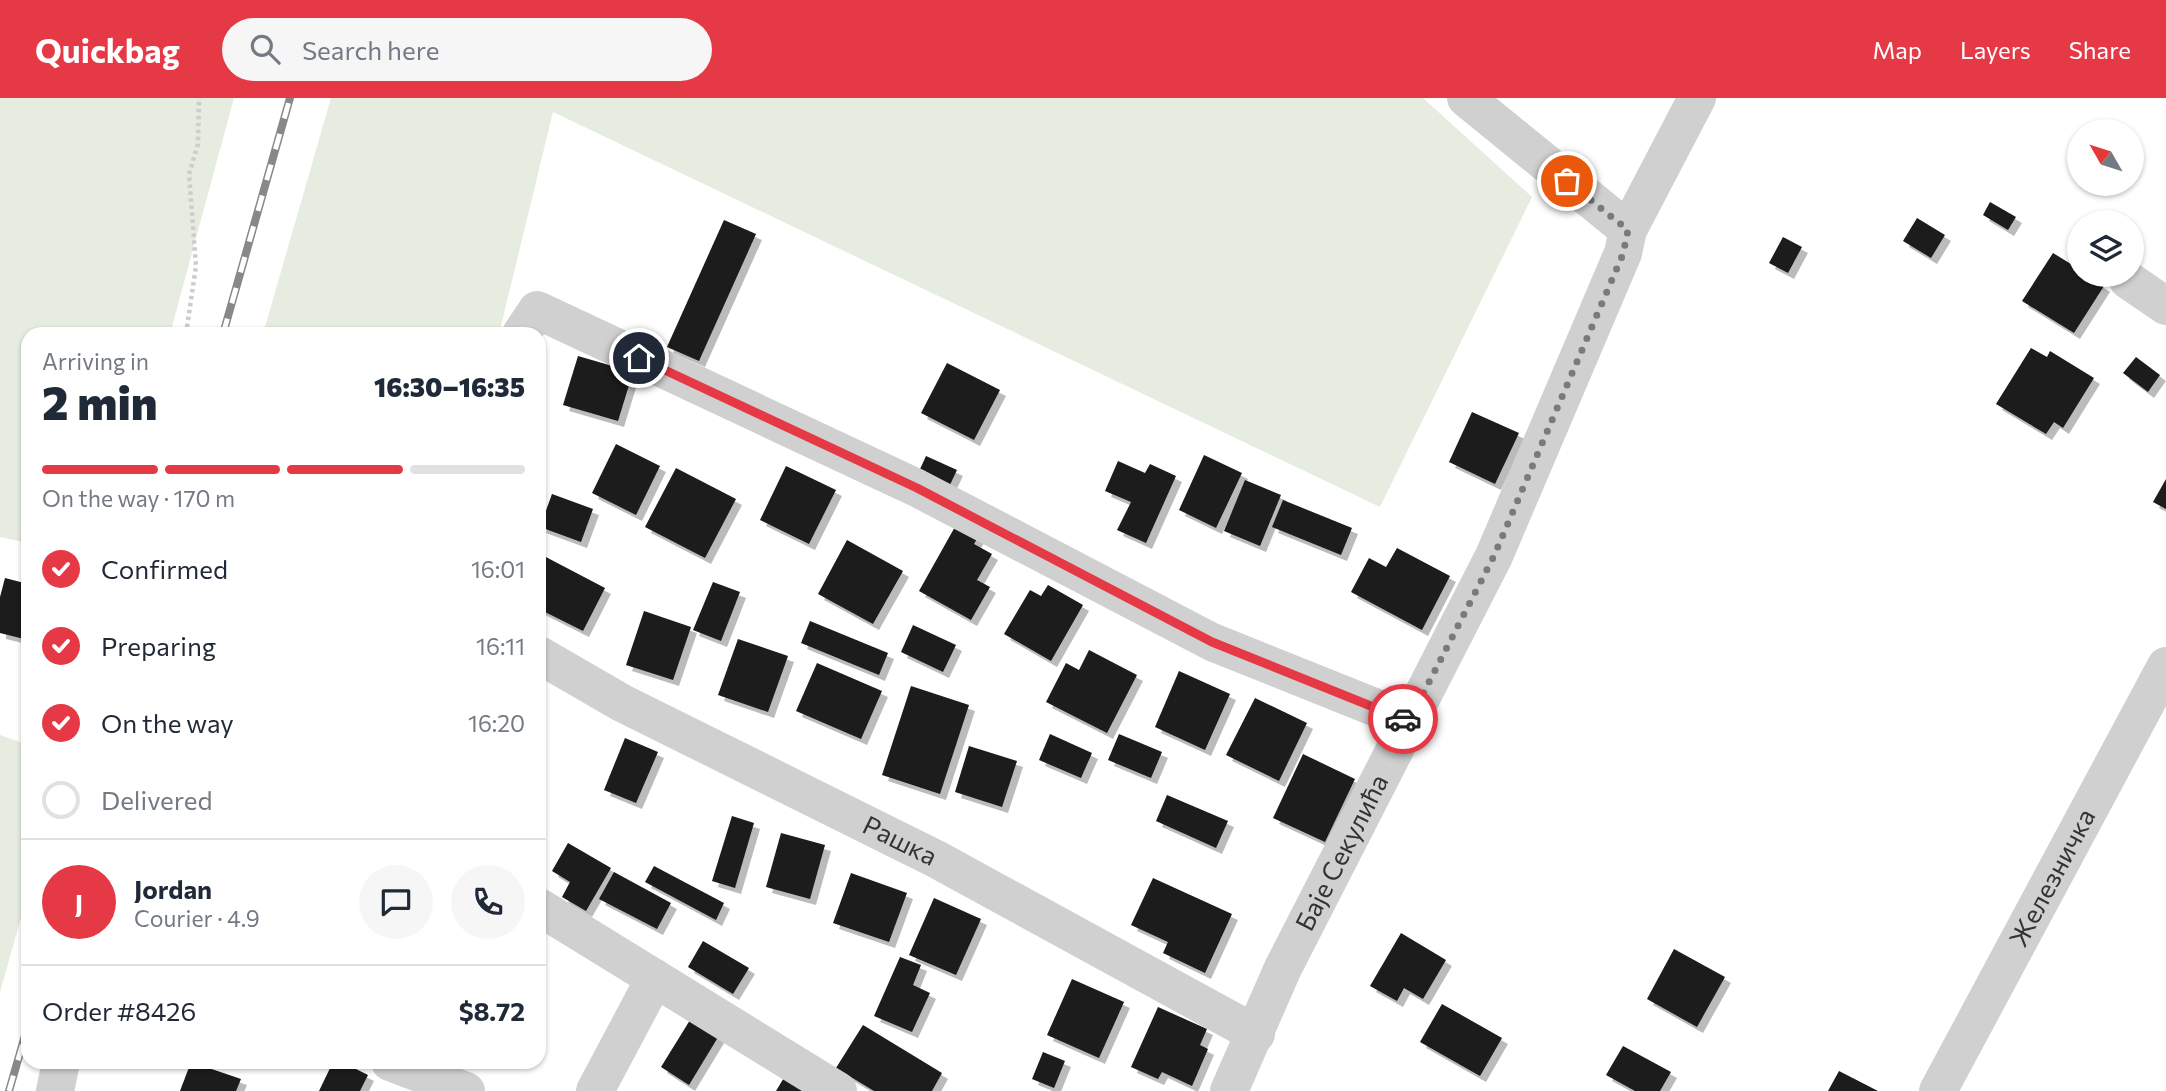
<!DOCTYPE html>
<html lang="en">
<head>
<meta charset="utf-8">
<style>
  body { margin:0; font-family:Commissioner,sans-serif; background:#f6f6f7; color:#1f2937; height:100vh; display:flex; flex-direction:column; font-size:26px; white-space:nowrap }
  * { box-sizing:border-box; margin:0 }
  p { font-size:23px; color:#747a83 }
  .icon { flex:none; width:38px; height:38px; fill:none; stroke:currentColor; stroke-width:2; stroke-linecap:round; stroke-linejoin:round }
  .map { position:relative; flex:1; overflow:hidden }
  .details { position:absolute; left:21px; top:229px; width:525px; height:742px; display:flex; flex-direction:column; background:#fff; border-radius:21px; box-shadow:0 2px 5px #0004 }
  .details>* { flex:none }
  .needle { width:46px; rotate:309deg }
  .buttons { position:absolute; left:2067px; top:21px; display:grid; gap:14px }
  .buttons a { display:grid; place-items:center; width:77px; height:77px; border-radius:50%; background:#fff; box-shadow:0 2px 5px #0004; font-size:35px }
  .pin { position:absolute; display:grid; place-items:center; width:60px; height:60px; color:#fff; margin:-30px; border:4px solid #fff; border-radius:50%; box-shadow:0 2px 7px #0007 }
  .courier { position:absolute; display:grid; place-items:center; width:70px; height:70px; margin:-35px; border:5px solid #e63946; border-radius:50%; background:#fff; color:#222; box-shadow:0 2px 9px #0007 }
  .head em { font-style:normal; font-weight:800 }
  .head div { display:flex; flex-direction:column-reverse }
  .head { display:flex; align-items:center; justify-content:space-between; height:119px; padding:0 21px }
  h1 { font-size:46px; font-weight:800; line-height:52px }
  .bar { display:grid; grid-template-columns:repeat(4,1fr); gap:10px 7px; align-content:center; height:84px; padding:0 21px }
  .bar i { height:9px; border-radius:5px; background:#e0e1e3 }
  .bar .active { background:#e63946 }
  .bar p { grid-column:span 4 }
  .line { display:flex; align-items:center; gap:18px; padding:0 21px; border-top:2px solid #e0e1e3 }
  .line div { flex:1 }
  .round { display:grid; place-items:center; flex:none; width:74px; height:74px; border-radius:37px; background:#f6f6f7 }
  ol { padding:0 21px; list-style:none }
  li { display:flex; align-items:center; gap:21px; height:77px }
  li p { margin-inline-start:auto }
  li .icon { padding:7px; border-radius:50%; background:#e63946; color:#fff; stroke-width:4 }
  li:last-child { color:#747a83 }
  li i { width:38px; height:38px; border:4px solid #e0e1e3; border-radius:50% }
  header { display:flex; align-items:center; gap:42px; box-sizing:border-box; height:98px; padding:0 35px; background:#e63946; color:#fff }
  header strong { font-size:33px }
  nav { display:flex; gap:38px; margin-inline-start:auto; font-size:24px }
  .search { width:490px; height:63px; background:#f6f6f7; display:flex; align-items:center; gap:18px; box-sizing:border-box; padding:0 24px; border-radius:38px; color:#747a83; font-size:26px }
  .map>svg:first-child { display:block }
  .green { fill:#e6ecdf }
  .building { fill:#1a1a1a; filter:url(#shadow) }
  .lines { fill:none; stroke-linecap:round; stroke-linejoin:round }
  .path { stroke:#cdcdcd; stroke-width:4.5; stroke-dasharray:3.5 3.5; stroke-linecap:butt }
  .minor { stroke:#d0d0d0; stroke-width:38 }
  .rail-casing { stroke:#888; stroke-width:8 }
  .rail { stroke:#fff; stroke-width:5; stroke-dasharray:16; stroke-linecap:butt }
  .done { stroke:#7a7a7a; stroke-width:7; stroke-dasharray:0 12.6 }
  .route { stroke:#e63946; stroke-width:9 }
  .labels { text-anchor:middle; stroke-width:7; stroke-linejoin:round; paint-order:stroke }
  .street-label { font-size:26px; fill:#333; stroke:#fff }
</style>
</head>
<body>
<header>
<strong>Quickbag</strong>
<div class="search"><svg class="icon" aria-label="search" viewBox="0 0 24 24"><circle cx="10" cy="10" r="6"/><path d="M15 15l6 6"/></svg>Search here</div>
<nav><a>Map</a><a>Layers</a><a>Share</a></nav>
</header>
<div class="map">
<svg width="2166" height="993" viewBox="0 0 2166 993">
  <defs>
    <filter id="shadow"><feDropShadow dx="6" dy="6" stdDeviation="0" flood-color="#0004"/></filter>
  </defs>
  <rect width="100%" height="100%" fill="#fff"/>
  <!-- green -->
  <g class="green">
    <polygon points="0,0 234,0 170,236 28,236 28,445 0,439"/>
    <polygon points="331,0 1423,0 1532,99 1380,409 553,14 499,236 263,236"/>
    <polygon points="0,637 28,647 28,795 0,894"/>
  </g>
  <!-- building -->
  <g class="building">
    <polygon points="1990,104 2016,119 2008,132 1983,117"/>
    <polygon points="1917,120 1945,137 1931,160 1903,143"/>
    <polygon points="724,122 756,136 699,263 667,249"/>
    <polygon points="1783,139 1802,149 1788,175 1769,165"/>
    <polygon points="2053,155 2079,171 2079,177 2087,177 2104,188 2074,235 2022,203"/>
    <polygon points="2031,250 2047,259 2050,253 2094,280 2063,330 2054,324 2046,336 1996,306"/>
    <polygon points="578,258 633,274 618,323 563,307"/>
    <polygon points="2136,259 2160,277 2148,294 2123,275"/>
    <polygon points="947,265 1000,292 974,342 921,315"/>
    <polygon points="1472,314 1519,335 1495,386 1449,364"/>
    <polygon points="616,346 660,368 636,417 592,395"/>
    <polygon points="1204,357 1242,375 1216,430 1179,412"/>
    <polygon points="926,358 957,372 947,393 916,380"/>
    <polygon points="1118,363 1145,375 1150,366 1176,378 1146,445 1117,432 1131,404 1105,393"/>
    <polygon points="786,368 836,392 809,446 760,422"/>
    <polygon points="676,370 736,401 705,460 645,429"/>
    <polygon points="2166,381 2166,411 2153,404"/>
    <polygon points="1245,382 1281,397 1260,448 1224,433"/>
    <polygon points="552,396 593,411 581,444 540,429"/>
    <polygon points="1283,402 1352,430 1341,457 1272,429"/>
    <polygon points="956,427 978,439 974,446 992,456 977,482 990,489 971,522 919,493"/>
    <polygon points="847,442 903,473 873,526 818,496"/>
    <polygon points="1397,450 1450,478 1422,532 1351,494 1369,460 1386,469"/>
    <polygon points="542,457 605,490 583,533 539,511 539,463"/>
    <polygon points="5,480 28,486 28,542 0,535 0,499"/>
    <polygon points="713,484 740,494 721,543 693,532"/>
    <polygon points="1048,487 1083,507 1051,563 1004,536 1030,492 1041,498"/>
    <polygon points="644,513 691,529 673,582 626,567"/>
    <polygon points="810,523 888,555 879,577 801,545"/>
    <polygon points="913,527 956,547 943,574 901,554"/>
    <polygon points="738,541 788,558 768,614 718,597"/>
    <polygon points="1089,552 1137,577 1107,635 1046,604 1066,565 1079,572"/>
    <polygon points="817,565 882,593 861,641 796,613"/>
    <polygon points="1179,573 1230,596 1205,652 1155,629"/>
    <polygon points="911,588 969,607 940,696 882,677"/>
    <polygon points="1255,600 1307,625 1279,683 1226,657"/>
    <polygon points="1050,636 1092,655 1081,680 1039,662"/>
    <polygon points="1119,636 1162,654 1151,680 1108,662"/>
    <polygon points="625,640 658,654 636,705 604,692"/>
    <polygon points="969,648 1017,663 1002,709 955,694"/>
    <polygon points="1303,656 1355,681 1325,744 1273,720"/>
    <polygon points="1167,697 1228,723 1216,750 1156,723"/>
    <polygon points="732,718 754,725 735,790 712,783"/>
    <polygon points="781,735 825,747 810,801 766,789"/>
    <polygon points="568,745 611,770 586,813 562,799 570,784 552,773"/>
    <polygon points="654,768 724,805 716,822 645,784"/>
    <polygon points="614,774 671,805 657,831 599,801"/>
    <polygon points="851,775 907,795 889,844 833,825"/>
    <polygon points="1153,780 1232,816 1205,875 1163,855 1168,844 1131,827"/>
    <polygon points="934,800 981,821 956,877 909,857"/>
    <polygon points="1401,835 1446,862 1423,901 1404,890 1397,903 1370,888"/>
    <polygon points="703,843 749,870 733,896 688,869"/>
    <polygon points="1674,851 1725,879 1697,929 1647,901"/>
    <polygon points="900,859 921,867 913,887 930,895 912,934 874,918"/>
    <polygon points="1072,881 1124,904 1099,960 1047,937"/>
    <polygon points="1442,906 1502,940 1480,978 1420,944"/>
    <polygon points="1158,909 1207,931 1200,947 1208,951 1192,988 1162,974 1158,981 1131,969"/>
    <polygon points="695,914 723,931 689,987 661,969"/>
    <polygon points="863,927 942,975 932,993 874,993 836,970"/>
    <polygon points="1623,948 1671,974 1660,993 1635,993 1606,977"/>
    <polygon points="1043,954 1065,963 1054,990 1032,981"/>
    <polygon points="191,964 241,981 236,993 180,993"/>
    <polygon points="333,964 342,964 368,977 360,993 319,993"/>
    <polygon points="788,973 820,993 776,993"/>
    <polygon points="1839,973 1878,993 1828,993"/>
  </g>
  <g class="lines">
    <!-- path -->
    <polyline class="path" points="186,236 196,168 189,76 198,46 199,0"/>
    <!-- minor -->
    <g class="minor">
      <polyline points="1466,0 1628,132"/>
      <polyline points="2128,182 2166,208"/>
      <polyline points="521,236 537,212 917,390 1212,544 1409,623"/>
      <path id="s1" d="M539,557L622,605L936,761L1256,936"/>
      <polyline points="539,809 838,993"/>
      <polyline points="390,964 466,993"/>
      <polyline points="55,993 61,964"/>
      <polyline points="595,993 655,880"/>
      <path id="s2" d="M1229,993L1283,870L1494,458L1623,155L1628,132L1697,0"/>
      <path id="s3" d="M1938,993L2166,568"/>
    </g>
    <defs>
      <g id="rail">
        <polyline points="223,236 290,0"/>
        <polyline points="9,993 28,927"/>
      </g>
    </defs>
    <!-- rail casing -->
    <use href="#rail" class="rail-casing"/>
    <!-- rail -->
    <use href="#rail" class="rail"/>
  </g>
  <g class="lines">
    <!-- done -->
    <polyline class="done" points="1403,621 1409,623 1494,458 1623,156 1628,132 1567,83"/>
    <!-- route -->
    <polyline class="route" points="639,260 917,390 1212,544 1403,621"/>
  </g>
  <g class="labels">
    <!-- street labels -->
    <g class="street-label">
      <text dy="9" stroke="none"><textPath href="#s1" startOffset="406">Рашка</textPath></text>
      <text dy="9" stroke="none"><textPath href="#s2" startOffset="264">Баје Секулића</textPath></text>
      <text dy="9" stroke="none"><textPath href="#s3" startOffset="242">Железничка</textPath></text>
    </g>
  </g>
</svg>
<div class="buttons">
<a><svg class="needle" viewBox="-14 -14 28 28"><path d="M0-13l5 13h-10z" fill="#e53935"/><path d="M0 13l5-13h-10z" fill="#747a83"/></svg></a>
<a><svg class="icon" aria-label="layers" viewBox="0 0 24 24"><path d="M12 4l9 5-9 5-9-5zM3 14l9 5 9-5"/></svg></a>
</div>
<div class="pin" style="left:1567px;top:83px;background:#ea580c"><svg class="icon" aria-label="bag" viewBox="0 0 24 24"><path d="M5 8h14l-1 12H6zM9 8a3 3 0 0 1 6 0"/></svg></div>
<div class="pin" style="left:639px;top:260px;background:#1f2937"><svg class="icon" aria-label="home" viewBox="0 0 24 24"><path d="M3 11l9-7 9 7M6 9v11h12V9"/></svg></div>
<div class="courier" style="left:1403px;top:621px"><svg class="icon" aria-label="car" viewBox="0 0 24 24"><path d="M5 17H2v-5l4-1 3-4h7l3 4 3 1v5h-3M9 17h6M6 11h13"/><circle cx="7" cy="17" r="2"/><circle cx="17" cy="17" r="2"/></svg></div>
<section class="details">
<div class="head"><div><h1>2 min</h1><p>Arriving in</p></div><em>16:30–16:35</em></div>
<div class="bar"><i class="active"></i><i class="active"></i><i class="active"></i><i></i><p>On the way · 170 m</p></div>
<ol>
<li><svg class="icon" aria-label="check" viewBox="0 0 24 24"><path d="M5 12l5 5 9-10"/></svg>Confirmed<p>16:01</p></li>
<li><svg class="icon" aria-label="check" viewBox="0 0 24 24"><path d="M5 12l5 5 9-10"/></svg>Preparing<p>16:11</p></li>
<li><svg class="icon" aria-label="check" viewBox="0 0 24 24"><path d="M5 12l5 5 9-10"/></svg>On the way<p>16:20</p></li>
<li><i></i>Delivered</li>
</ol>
<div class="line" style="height:126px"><b class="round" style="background:#e63946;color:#fff">J</b><div><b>Jordan</b><p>Courier · 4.9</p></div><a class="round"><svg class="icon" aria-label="chat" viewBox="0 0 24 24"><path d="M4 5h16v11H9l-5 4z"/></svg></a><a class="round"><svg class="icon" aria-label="phone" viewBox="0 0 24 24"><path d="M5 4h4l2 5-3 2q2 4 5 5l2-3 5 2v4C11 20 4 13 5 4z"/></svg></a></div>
<div class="line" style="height:91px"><div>Order #8426</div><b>$8.72</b></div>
</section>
</div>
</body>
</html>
